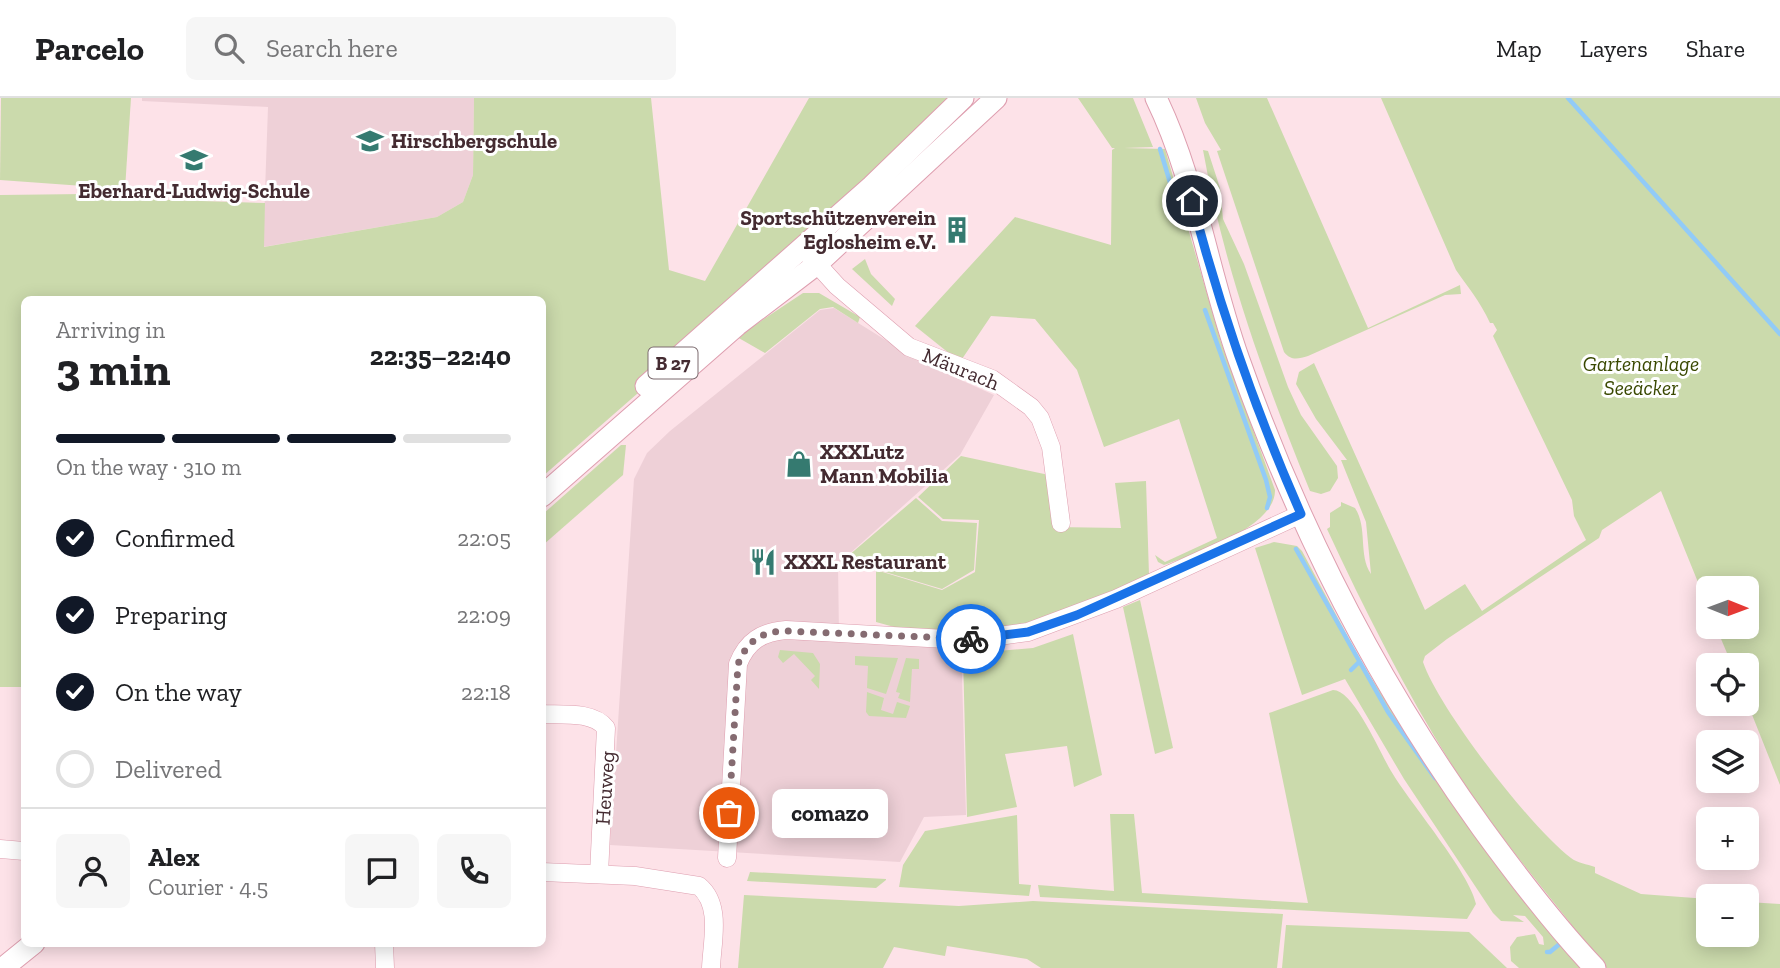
<!DOCTYPE html>
<html lang="en">
<head>
<meta charset="utf-8">
<style>
  body { margin:0; font-family:"Zilla Slab",serif; background:#f6f6f6; color:#202124; height:100vh; display:flex; flex-direction:column; font-size:26px; white-space:nowrap }
  * { box-sizing:border-box; margin:0 }
  p { font-size:23px; color:#757577 }
  .icon { flex:none; width:38px; height:38px; fill:none; stroke:currentColor; stroke-width:2; stroke-linecap:round; stroke-linejoin:round }
  .map { position:relative; flex:1; overflow:hidden }
  .sheet { position:absolute; left:21px; top:198px; width:525px; height:651px; display:flex; flex-direction:column; background:#fff; border-radius:10px; box-shadow:0 4px 18px #0003 }
  .sheet>* { flex:none }
  .needle { width:46px; rotate:91deg }
  .tools { position:absolute; left:1696px; top:478px; display:grid; gap:14px }
  .tools a { display:grid; place-items:center; width:63px; height:63px; border-radius:10px; background:#fff; box-shadow:0 4px 18px #0003; font-size:35px }
  .pin { position:absolute; display:grid; place-items:center; width:60px; height:60px; color:#fff; margin:-30px; border:4px solid #fff; border-radius:50%; box-shadow:0 2px 7px #0007 }
  .courier { position:absolute; display:grid; place-items:center; width:70px; height:70px; margin:-35px; border:5px solid #1a73e8; border-radius:50%; background:#fff; color:#222; box-shadow:0 2px 9px #0007 }
  .bubble { position:absolute; height:49px; border-radius:10px; background:#fff; box-shadow:0 4px 18px #0003; font-size:23px; font-weight:800; line-height:49px; text-align:center }
  .summary em { font-style:normal; font-weight:800 }
  .summary div { display:flex; flex-direction:column-reverse }
  .summary { display:flex; align-items:center; justify-content:space-between; height:119px; padding:0 35px }
  h1 { font-size:46px; font-weight:800; line-height:52px }
  .bar { display:grid; grid-template-columns:repeat(4,1fr); gap:10px 7px; align-content:center; height:84px; padding:0 35px }
  .bar i { height:9px; border-radius:5px; background:#e0e0e0 }
  .bar .selected { background:#111827 }
  .bar p { grid-column:span 4 }
  .line { display:flex; align-items:center; gap:18px; padding:0 35px; border-top:2px solid #e0e0e0 }
  .line div { flex:1 }
  .round { display:grid; place-items:center; flex:none; width:74px; height:74px; border-radius:10px; background:#f6f6f6 }
  ol { padding:0 35px; list-style:none }
  li { display:flex; align-items:center; gap:21px; height:77px }
  li p { margin-inline-start:auto }
  li .icon { padding:7px; border-radius:50%; background:#111827; color:#fff; stroke-width:4 }
  li:last-child { color:#757577 }
  li i { width:38px; height:38px; border:4px solid #e0e0e0; border-radius:50% }
  header { display:flex; align-items:center; gap:42px; box-sizing:border-box; height:98px; padding:0 35px; background:#fff; border-bottom:2px solid #e0e0e0 }
  header strong { font-size:33px }
  nav { display:flex; gap:38px; margin-inline-start:auto; font-size:24px }
  .search { width:490px; height:63px; background:#f6f6f6; display:flex; align-items:center; gap:18px; box-sizing:border-box; padding:0 24px; border-radius:10px; color:#757577; font-size:26px }
  .map>svg:first-child { display:block }
  .built { fill:#eed0d7 }
  .green { fill:#cbdaac }
  .lines { fill:none; stroke-linecap:round; stroke-linejoin:round }
  .stream { stroke:#92cbf7; stroke-width:4.5 }
  .minor-casing { stroke:#de9eaf; stroke-width:19 }
  .major-casing { stroke:#de9eaf; stroke-width:23 }
  .minor { stroke:#fff; stroke-width:18 }
  .major { stroke:#fff; stroke-width:21 }
  .done { stroke:#856b71; stroke-width:7; stroke-dasharray:0 12.6 }
  .route { stroke:#1a73e8; stroke-width:9 }
  .labels { text-anchor:middle; stroke-width:6; stroke-linejoin:round; paint-order:stroke }
  .shield { fill:#fff; stroke:#7c6b6f; stroke-width:2 }
  .shield-label { font-size:19px; font-weight:bold; fill:#442b31 }
  .poi-label { font-size:21px; font-weight:bold; fill:#442b31; stroke:#fff; text-anchor:start }
  .park-label { font-size:21px; font-style:italic; fill:#394800; stroke:#fff }
  .street-label { font-size:21px; fill:#442b31; stroke:#fff }
</style>
</head>
<body>
<header>
<strong>Parcelo</strong>
<div class="search"><svg class="icon" aria-label="search" viewBox="0 0 24 24"><circle cx="10" cy="10" r="6"/><path d="M15 15l6 6"/></svg>Search here</div>
<nav><a>Map</a><a>Layers</a><a>Share</a></nav>
</header>
<div class="map">
<svg width="1780" height="870" viewBox="0 0 1780 870">
  <rect width="100%" height="100%" fill="#fde2e8"/>
  <!-- built -->
  <g class="built">
    <polygon points="142,0 474,0 473,77 463,104 437,119 263,149 268,9 142,3"/>
    <polygon points="834,210 921,264 994,297 960,357 838,466 839,537 961,544 966,717 924,719 900,764 610,747 634,381 647,355 670,333 820,212"/>
  </g>
  <!-- green -->
  <g class="green">
    <polygon points="1,0 131,0 125,91 0,82"/>
    <polygon points="474,0 651,0 669,172 705,183 809,0 963,0 803,151 543,378 542,201 24,201 24,589 0,589 0,97 84,96 139,101 265,105 264,149 437,119 463,104 473,77"/>
    <path d="M1078,0H1133L1153,49L1124,50L1165,51L1221,244L1275,392C1276,429 1195,456 1164,467L1158,464L1155,457L1165,464L1217,440L1179,321L1104,349L1077,272L1035,221L991,218L960,264L915,228L1015,119L1111,147L1112,52L1115,50H1112Z"/>
    <path d="M1196,0H1267L1368,230L1460,187L1461,196L1445,197L1308,258C1298,261 1291,263 1284,254L1217,53L1221,52L1205,25Z"/>
    <path d="M1381,0H1780V687L1747,604L1746,567H1732L1716,529L1746,528V490H1708V509L1661,393L1602,432L1599,440L1447,541L1425,558L1423,564C1439,611 1531,730 1571,760C1577,765 1587,766 1595,769V775L1641,796L1708,801V836H1746L1747,804L1780,806V870H1595L1562,832L1571,826C1531,776 1490,726 1455,672C1407,596 1365,513 1327,431L1330,429V415L1341,408V404L1355,410C1368,430 1358,457 1371,476L1366,424L1341,362H1347L1316,321L1296,286L1299,274L1314,265L1425,512L1465,486L1482,513L1586,442L1574,418L1572,402L1493,238L1497,232L1493,225H1490C1480,203 1467,188 1456,172Z"/>
    <path d="M1203,52L1208,53L1220,90L1223,121L1244,166L1288,289L1301,317L1337,368L1338,380L1330,393L1321,396L1310,393C1265,282 1224,171 1203,52Z"/>
    <polygon points="865,161 871,176 895,201 892,208 852,171"/>
    <polygon points="803,195 819,195 860,219 858,225 833,209 820,211 765,255 737,239"/>
    <polygon points="621,347 626,347 623,377 543,447 543,416"/>
    <polygon points="961,358 1049,377 1055,429 1121,430 1115,385 1146,383 1149,477 1052,520 978,534 916,535 876,524 876,472 942,492 975,474 979,422 943,421 918,399"/>
    <polygon points="916,400 942,423 977,425 974,472 942,491 875,471 841,471 848,458"/>
    <polygon points="1274,444 1297,448 1302,453 1363,567 1405,633 1589,870 1519,870 1511,863 1510,849 1517,839 1535,836 1539,846 1544,847 1543,839 1525,818 1513,817 1524,824 1501,823 1493,815 1404,681 1345,581 1302,597 1255,450"/>
    <polygon points="1140,502 1173,650 1155,656 1123,509"/>
    <polygon points="1073,536 1102,677 1074,689 1067,648 1005,656 1017,709 967,719 963,556 1033,550"/>
    <polygon points="780,552 813,555 820,566 819,591 811,582 815,578 794,556 783,565 778,559"/>
    <polygon points="855,558 898,560 886,596 867,590 868,568 855,567"/>
    <polygon points="906,560 919,561 919,571 912,571 910,604 898,600 900,595 896,594"/>
    <path d="M1333,592C1354,592 1380,655 1391,673C1410,705 1470,775 1476,806L1467,821L1040,799L1038,787L1114,793L1110,716H1134L1142,795L1308,805L1269,615Z"/>
    <polygon points="867,594 884,600 881,612 893,616 897,604 910,608 906,620 869,618 866,614"/>
    <polygon points="1017,717 1019,786 1031,787 1029,798 899,789 903,767 925,733"/>
    <polygon points="750,774 886,781 886,782 876,790 747,783"/>
    <polygon points="744,797 959,808 1033,803 1283,816 1277,870 1041,870 1027,861 947,848 945,858 894,849 883,870 738,870"/>
    <polygon points="1286,827 1469,834 1507,870 1282,870"/>
  </g>
  <g class="lines">
    <!-- stream -->
    <g class="stream">
      <polyline points="1568,0 1780,236"/>
      <polyline points="1160,51 1178,111"/>
      <polyline points="1205,212 1266,382 1270,399 1267,410"/>
      <polyline points="1296,451 1388,614 1435,680"/>
      <polyline points="1351,572 1359,564"/>
      <polyline points="1547,854 1550,854 1562,844"/>
    </g>
    <defs>
      <g id="minor">
        <polyline points="808,156 837,188 909,249 992,281 1031,309 1040,320 1051,349 1061,425"/>
        <path d="M542,616C562,617 593,613 606,630L599,776"/>
        <polyline points="0,751 24,753"/>
        <path d="M727,760L738,566C747,543 762,534 786,532L946,541H977L1028,534L1116,501L1301,416"/>
        <path d="M542,774L635,778L699,788C722,807 712,843 711,870"/>
        <polyline points="384,845 385,870"/>
      </g>
      <g id="major">
        <path d="M1156,0C1196,82 1208,176 1239,262C1298,429 1378,586 1482,730C1517,778 1554,827 1595,870"/>
        <polyline points="646,288 872,88 963,0"/>
        <polyline points="542,398 737,227 817,166 996,0"/>
        <polyline points="3,870 34,845"/>
      </g>
    </defs>
    <!-- minor casing -->
    <use href="#minor" class="minor-casing"/>
    <!-- major casing -->
    <use href="#major" class="major-casing"/>
    <!-- minor -->
    <use href="#minor" class="minor"/>
    <!-- major -->
    <use href="#major" class="major"/>
  </g>
  <g class="lines">
    <!-- done -->
    <path class="done" d="M729,715L738,566C747,543 762,533 786,533L971,541"/>
    <!-- route -->
    <path class="route" d="M971,541L1028,534L1077,517L1301,416C1256,314 1220,211 1192,103"/>
  </g>
  <!-- icons -->
  <defs>
    <symbol id="school-bare" viewBox="-9 -9 18 18"><path d="M0-5L7-2L0 1L-7-2ZM-4 1L0 2.5L4 1V4Q0 6-4 4Z" fill="#357a70" stroke="#fff" stroke-width="2.5" paint-order="stroke"/></symbol>
    <symbol id="building-bare" viewBox="-9 -9 18 18"><path d="M-4-6H4V6H1V3H-1V6H-4ZM-2.5-4.3h1.7v1.8h-1.7ZM.8-4.3h1.7v1.8H.8ZM-2.5-1h1.7V.8h-1.7ZM.8-1h1.7V.8H.8Z" fill="#357a70" stroke="#fff" stroke-width="2.5" paint-order="stroke"/></symbol>
    <symbol id="shop-bare" viewBox="-9 -9 18 18"><path d="M-5-2.5h2.3a2.7 3.5 0 0 1 5.4 0H5L5.5 6h-11ZM-1.5-2.5h3a1.5 2.3 0 0 0-3 0Z" fill="#357a70" stroke="#fff" stroke-width="2.5" paint-order="stroke"/></symbol>
    <symbol id="restaurant-bare" viewBox="-9 -9 18 18"><path d="M-5-6h1v4h1v-4h1v4h1v-4h1v5L-1.5 .5V6h-2V.5L-5-1ZM5-6V6H3V1.5H1.5Q1.5-4 5-6Z" fill="#357a70" stroke="#fff" stroke-width="2.5" paint-order="stroke"/></symbol>
  </defs>
  <g fill-rule="evenodd">
    <use href="#school-bare" x="351" y="24" width="38" height="38"/>
    <use href="#school-bare" x="175" y="43" width="38" height="38"/>
    <use href="#building-bare" x="938" y="113" width="38" height="38"/>
    <use href="#shop-bare" x="780" y="347" width="38" height="38"/>
    <use href="#restaurant-bare" x="744" y="445" width="38" height="38"/>
  </g>
  <g class="labels">
    <!-- shield labels -->
    <rect class="shield" x="648.5" y="249.5" width="49" height="31" rx="5"/>
    <g class="shield-label">
      <text x="673" y="272">B 27</text>
    </g>
    <!-- poi labels -->
    <g class="poi-label">
      <text x="391" y="50">Hirschbergschule</text>
      <text x="194" y="100" text-anchor="middle">Eberhard-Ludwig-Schule</text>
      <text x="936" y="127" text-anchor="end">Sportschützenverein<tspan x="936" dy="24">Eglosheim e.V.</tspan></text>
      <text x="820" y="361">XXXLutz<tspan x="820" dy="24">Mann Mobilia</tspan></text>
      <text x="784" y="471">XXXL Restaurant</text>
    </g>
    <!-- park labels -->
    <g class="park-label">
      <text x="1641" y="273">Gartenanlage<tspan x="1641" dy="24">Seeäcker</tspan></text>
    </g>
    <!-- street labels -->
    <g class="street-label">
      <text transform="translate(961 271) rotate(22)" y="7">Mäurach</text>
      <text transform="translate(605 690) rotate(-86)" y="7">Heuweg</text>
    </g>
  </g>
</svg>
<div class="tools">
<a><svg class="needle" viewBox="-14 -14 28 28"><path d="M0-13l5 13h-10z" fill="#e53935"/><path d="M0 13l5-13h-10z" fill="#757577"/></svg></a>
<a><svg class="icon" aria-label="locate" viewBox="0 0 24 24"><circle cx="12" cy="12" r="6"/><path d="M12 2v4M12 18v4M2 12h4M18 12h4"/></svg></a>
<a><svg class="icon" aria-label="layers" viewBox="0 0 24 24"><path d="M12 4l9 5-9 5-9-5zM3 14l9 5 9-5"/></svg></a>
<a>+</a>
<a>−</a>
</div>
<div class="pin" style="left:729px;top:715px;background:#ea580c"><svg class="icon" aria-label="bag" viewBox="0 0 24 24"><path d="M5 8h14l-1 12H6zM9 8a3 3 0 0 1 6 0"/></svg></div>
<div class="pin" style="left:1192px;top:103px;background:#1f2937"><svg class="icon" aria-label="home" viewBox="0 0 24 24"><path d="M3 11l9-7 9 7M6 9v11h12V9"/></svg></div>
<div class="courier" style="left:971px;top:541px"><svg class="icon" aria-label="bike" viewBox="0 0 24 24"><circle cx="6" cy="16" r="4"/><circle cx="18" cy="16" r="4"/><path d="M6 16l4-8h5l3 8M10 8l3 8H6M13 5h3"/></svg></div>
<div class="bubble" style="left:772px;top:691px;width:116px">comazo</div>
<section class="sheet">
<div class="summary"><div><h1>3 min</h1><p>Arriving in</p></div><em>22:35–22:40</em></div>
<div class="bar"><i class="selected"></i><i class="selected"></i><i class="selected"></i><i></i><p>On the way · 310 m</p></div>
<ol>
<li><svg class="icon" aria-label="check" viewBox="0 0 24 24"><path d="M5 12l5 5 9-10"/></svg>Confirmed<p>22:05</p></li>
<li><svg class="icon" aria-label="check" viewBox="0 0 24 24"><path d="M5 12l5 5 9-10"/></svg>Preparing<p>22:09</p></li>
<li><svg class="icon" aria-label="check" viewBox="0 0 24 24"><path d="M5 12l5 5 9-10"/></svg>On the way<p>22:18</p></li>
<li><i></i>Delivered</li>
</ol>
<div class="line" style="height:126px"><a class="round"><svg class="icon" aria-label="person" viewBox="0 0 24 24"><circle cx="12" cy="8" r="4"/><path d="M4 21q1-7 8-7t8 7"/></svg></a><div><b>Alex</b><p>Courier · 4.5</p></div><a class="round"><svg class="icon" aria-label="chat" viewBox="0 0 24 24"><path d="M4 5h16v11H9l-5 4z"/></svg></a><a class="round"><svg class="icon" aria-label="phone" viewBox="0 0 24 24"><path d="M5 4h4l2 5-3 2q2 4 5 5l2-3 5 2v4C11 20 4 13 5 4z"/></svg></a></div>
</section>
</div>
</body>
</html>
